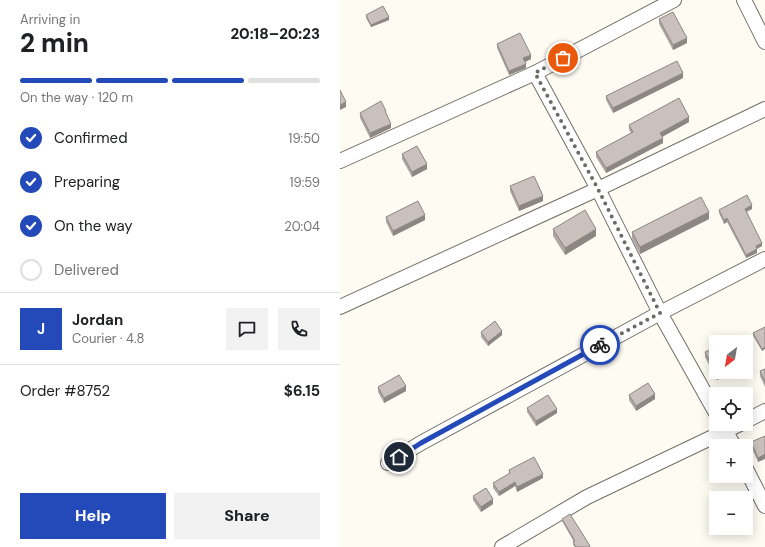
<!DOCTYPE html>
<html lang="en">
<head>
<meta charset="utf-8">
<style>
  body { margin:0; font-family:"DM Sans",sans-serif; background:#f2f2f2; color:#202124; height:100vh; display:flex; flex-direction:column; font-size:15px; white-space:nowrap }
  * { box-sizing:border-box; margin:0 }
  p { font-size:13px; color:#757577 }
  .icon { flex:none; width:22px; height:22px; fill:none; stroke:currentColor; stroke-width:2; stroke-linecap:round; stroke-linejoin:round }
  .map { position:relative; flex:1; overflow:hidden }
  .details { display:flex; flex-direction:column; background:#fff; width:340px }
  .details>* { flex:none }
  .needle { width:26px; rotate:211deg }
  .controls { position:absolute; left:369px; top:335px; display:grid; gap:8px }
  .controls a { display:grid; place-items:center; width:44px; height:44px; border-radius:0px; background:#fff; box-shadow:0 2px 10px #0003; font-size:20px }
  .pin { position:absolute; display:grid; place-items:center; width:34px; height:34px; color:#fff; margin:-17px; border:2px solid #fff; border-radius:50%; box-shadow:0 1px 4px #0007 }
  .courier { position:absolute; display:grid; place-items:center; width:40px; height:40px; margin:-20px; border:3px solid #234ab8; border-radius:50%; background:#fff; color:#222; box-shadow:0 1px 5px #0007 }
  .overview em { font-style:normal; font-weight:800 }
  .overview div { display:flex; flex-direction:column-reverse }
  .overview { display:flex; align-items:center; justify-content:space-between; height:68px; padding:0 20px }
  h1 { font-size:26px; font-weight:800; line-height:30px }
  .bar { display:grid; grid-template-columns:repeat(4,1fr); gap:6px 4px; align-content:center; height:48px; padding:0 20px }
  .bar i { height:5px; border-radius:3px; background:#e0e0e0 }
  .bar .current { background:#234ab8 }
  .bar p { grid-column:span 4 }
  .line { display:flex; align-items:center; gap:10px; padding:0 20px; border-top:1px solid #e0e0e0 }
  .line div { flex:1 }
  .round { display:grid; place-items:center; flex:none; width:42px; height:42px; border-radius:0px; background:#f2f2f2 }
  ol { padding:0 20px; list-style:none }
  li { display:flex; align-items:center; gap:12px; height:44px }
  li p { margin-inline-start:auto }
  li .icon { padding:4px; border-radius:50%; background:#234ab8; color:#fff; stroke-width:4 }
  li:last-child { color:#757577 }
  li i { width:22px; height:22px; border:2px solid #e0e0e0; border-radius:50% }
  .primary-button { display:flex; gap:8px; margin-top:auto; padding:8px 20px }
  .primary-button a { flex:1; height:46px; border-radius:0px; background:#234ab8; color:#fff; font-size:16px; font-weight:800; line-height:46px; text-align:center }
  .primary-button a+a { background:#f2f2f2; color:#202124 }
  main { display:flex; flex:1; min-height:0 }
  .map>svg:first-child { display:block }
  .lines { fill:none; stroke-linecap:round; stroke-linejoin:round }
  .minor-casing { stroke:#716f67; stroke-width:16 }
  .minor { stroke:#fff; stroke-width:14 }
  .wall { fill:#aea6a2 }
  .shaded-wall { fill:#8d8784 }
  .building { fill:#cac1bc; stroke:#8d8784 }
  .done { stroke:#6c6b66; stroke-width:4; stroke-dasharray:0 7.2 }
  .route { stroke:#234ab8; stroke-width:5 }
</style>
</head>
<body>
<main>
<section class="details">
<div class="overview"><div><h1>2 min</h1><p>Arriving in</p></div><em>20:18–20:23</em></div>
<div class="bar"><i class="current"></i><i class="current"></i><i class="current"></i><i></i><p>On the way · 120 m</p></div>
<ol>
<li><svg class="icon" aria-label="check" viewBox="0 0 24 24"><path d="M5 12l5 5 9-10"/></svg>Confirmed<p>19:50</p></li>
<li><svg class="icon" aria-label="check" viewBox="0 0 24 24"><path d="M5 12l5 5 9-10"/></svg>Preparing<p>19:59</p></li>
<li><svg class="icon" aria-label="check" viewBox="0 0 24 24"><path d="M5 12l5 5 9-10"/></svg>On the way<p>20:04</p></li>
<li><i></i>Delivered</li>
</ol>
<div class="line" style="height:72px"><b class="round" style="background:#234ab8;color:#fff">J</b><div><b>Jordan</b><p>Courier · 4.8</p></div><a class="round"><svg class="icon" aria-label="chat" viewBox="0 0 24 24"><path d="M4 5h16v11H9l-5 4z"/></svg></a><a class="round"><svg class="icon" aria-label="phone" viewBox="0 0 24 24"><path d="M5 4h4l2 5-3 2q2 4 5 5l2-3 5 2v4C11 20 4 13 5 4z"/></svg></a></div>
<div class="line" style="height:52px"><div>Order #8752</div><b>$6.15</b></div>
<div class="primary-button"><a>Help</a><a>Share</a></div>
</section>
<div class="map">
<svg width="425" height="547" viewBox="0 0 425 547">
  <rect width="100%" height="100%" fill="#fdfbf2"/>
  <g class="lines">
    <defs>
      <g id="minor">
        <polyline points="404,0 425,42"/>
        <polyline points="195,73 258,189 320,313 376,413"/>
        <polyline points="0,161 195,73 334,0"/>
        <polyline points="0,307 258,189 425,109"/>
        <polyline points="406,421 425,411"/>
        <polyline points="382,424 394,446"/>
        <polyline points="48,463 81,443 320,313 425,259"/>
        <polyline points="406,469 425,506"/>
        <polyline points="162,547 247,497 400,424"/>
      </g>
    </defs>
    <!-- minor casing -->
    <use href="#minor" class="minor-casing"/>
    <!-- minor -->
    <use href="#minor" class="minor"/>
  </g>
  <!-- wall -->
  <g class="wall">
    <polygon points="26,15 49,20 31,27 26,18"/>
    <polygon points="319,19 347,43 333,50 319,24"/>
    <polygon points="157,44 191,59 185,62 186,68 169,75 157,48"/>
    <polygon points="343,78 273,113 266,100 266,96"/>
    <polygon points="20,113 46,113 51,128 30,138 20,118"/>
    <polygon points="349,122 322,137 323,143 266,173 256,157 256,152 291,133 289,130 289,125"/>
    <polygon points="62,154 87,169 72,177 62,159"/>
    <polygon points="170,186 203,201 179,211 170,191"/>
    <polygon points="412,209 407,212 422,246 417,249 417,253 406,258 387,222 384,224 379,213 379,210"/>
    <polygon points="46,217 85,220 53,236 46,222"/>
    <polygon points="369,219 300,254 292,239 292,232"/>
    <polygon points="213,229 256,236 225,255 213,236"/>
    <polygon points="425,327 422,351 413,336 413,333"/>
    <polygon points="141,332 162,335 148,346 141,337"/>
    <polygon points="365,352 392,372 377,380 365,357"/>
    <polygon points="425,369 425,387 420,376 420,371"/>
    <polygon points="38,387 66,391 44,403 38,392"/>
    <polygon points="289,395 315,399 296,411 289,400"/>
    <polygon points="187,408 217,413 196,426 187,412"/>
    <polygon points="425,436 418,462 411,447 411,442"/>
    <polygon points="169,470 203,478 177,492 175,486 159,496 153,488 153,483 169,474"/>
    <polygon points="133,496 153,504 141,512 133,500"/>
    <polygon points="376,514 376,524 374,520 374,515"/>
    <polygon points="222,519 250,547 235,547 233,545 234,542 222,521"/>
  </g>
  <!-- shaded-wall -->
  <g class="shaded-wall">
    <polygon points="49,17 49,20 31,27 31,25"/>
    <polygon points="347,38 347,43 333,50 333,45"/>
    <polygon points="191,55 191,59 183,63 183,58"/>
    <polygon points="186,64 186,68 169,75 169,71"/>
    <polygon points="343,73 343,78 273,113 273,108"/>
    <polygon points="6,102 6,107 0,110 0,105"/>
    <polygon points="349,117 349,122 320,138 320,133"/>
    <polygon points="51,124 51,128 30,138 30,133"/>
    <polygon points="323,138 323,143 266,173 266,168"/>
    <polygon points="87,164 87,169 72,177 72,172"/>
    <polygon points="203,196 203,201 179,211 179,206"/>
    <polygon points="412,205 412,209 405,212 405,209"/>
    <polygon points="369,212 369,219 300,254 300,247"/>
    <polygon points="85,215 85,220 53,236 53,231"/>
    <polygon points="387,218 387,222 384,224 384,220"/>
    <polygon points="256,229 256,236 225,255 225,248"/>
    <polygon points="422,243 422,246 416,249 416,246"/>
    <polygon points="417,249 417,253 406,258 406,255"/>
    <polygon points="162,331 162,335 148,346 148,342"/>
    <polygon points="425,347 425,349 422,351 422,349"/>
    <polygon points="382,372 392,372 377,380 377,375"/>
    <polygon points="66,386 66,391 44,403 44,398"/>
    <polygon points="315,394 315,399 296,411 296,406"/>
    <polygon points="217,409 217,413 196,426 196,421"/>
    <polygon points="425,454 425,459 418,462 418,458"/>
    <polygon points="203,474 203,478 177,492 177,487"/>
    <polygon points="175,482 175,486 159,496 159,492"/>
    <polygon points="153,499 153,504 141,512 141,507"/>
  </g>
  <!-- building -->
  <g class="building">
    <polygon points="43,6 49,17 31,25 26,15"/>
    <polygon points="333,12 347,38 333,45 319,19"/>
    <polygon points="180,33 191,55 183,58 186,64 169,71 157,44"/>
    <polygon points="337,61 343,73 273,108 266,96"/>
    <polygon points="0,90 6,102 0,105"/>
    <polygon points="339,98 349,117 320,133 323,138 266,168 256,152 293,132 289,125"/>
    <polygon points="41,101 46,111 45,111 51,124 30,133 20,113"/>
    <polygon points="77,146 87,164 72,172 62,154"/>
    <polygon points="194,176 203,196 179,206 170,186"/>
    <polygon points="407,195 412,205 405,209 422,243 416,246 417,249 406,255 387,218 384,220 379,210"/>
    <polygon points="361,197 369,212 300,247 292,232"/>
    <polygon points="78,201 85,215 53,231 46,217"/>
    <polygon points="245,210 256,229 225,248 213,229"/>
    <polygon points="155,321 162,331 148,342 141,332"/>
    <polygon points="425,327 425,347 422,349 413,333"/>
    <polygon points="376,347 376,372 382,372 377,375 365,352"/>
    <polygon points="425,369 425,382 420,371"/>
    <polygon points="59,375 66,386 44,398 38,387"/>
    <polygon points="308,383 315,394 296,406 289,395"/>
    <polygon points="208,395 217,409 196,421 187,408"/>
    <polygon points="425,436 425,454 418,458 411,442"/>
    <polygon points="194,457 203,474 177,487 175,482 159,492 153,483 170,473 169,470"/>
    <polygon points="146,488 153,499 141,507 133,496"/>
    <polygon points="230,514 250,546 249,547 236,547 233,542 235,541 222,519"/>
    <polygon points="376,514 376,519 374,515"/>
  </g>
  <g class="lines">
    <!-- done -->
    <polyline class="done" points="223,58 195,73 258,189 320,313 260,345"/>
    <!-- route -->
    <polyline class="route" points="59,457 81,443 260,345"/>
  </g>
</svg>
<div class="controls">
<a><svg class="needle" viewBox="-14 -14 28 28"><path d="M0-13l5 13h-10z" fill="#e53935"/><path d="M0 13l5-13h-10z" fill="#757577"/></svg></a>
<a><svg class="icon" aria-label="locate" viewBox="0 0 24 24"><circle cx="12" cy="12" r="6"/><path d="M12 2v4M12 18v4M2 12h4M18 12h4"/></svg></a>
<a>+</a>
<a>−</a>
</div>
<div class="pin" style="left:223px;top:58px;background:#ea580c"><svg class="icon" aria-label="bag" viewBox="0 0 24 24"><path d="M5 8h14l-1 12H6zM9 8a3 3 0 0 1 6 0"/></svg></div>
<div class="pin" style="left:59px;top:457px;background:#1f2937"><svg class="icon" aria-label="home" viewBox="0 0 24 24"><path d="M3 11l9-7 9 7M6 9v11h12V9"/></svg></div>
<div class="courier" style="left:260px;top:345px"><svg class="icon" aria-label="bike" viewBox="0 0 24 24"><circle cx="6" cy="16" r="4"/><circle cx="18" cy="16" r="4"/><path d="M6 16l4-8h5l3 8M10 8l3 8H6M13 5h3"/></svg></div>
</div>
</main>
</body>
</html>
